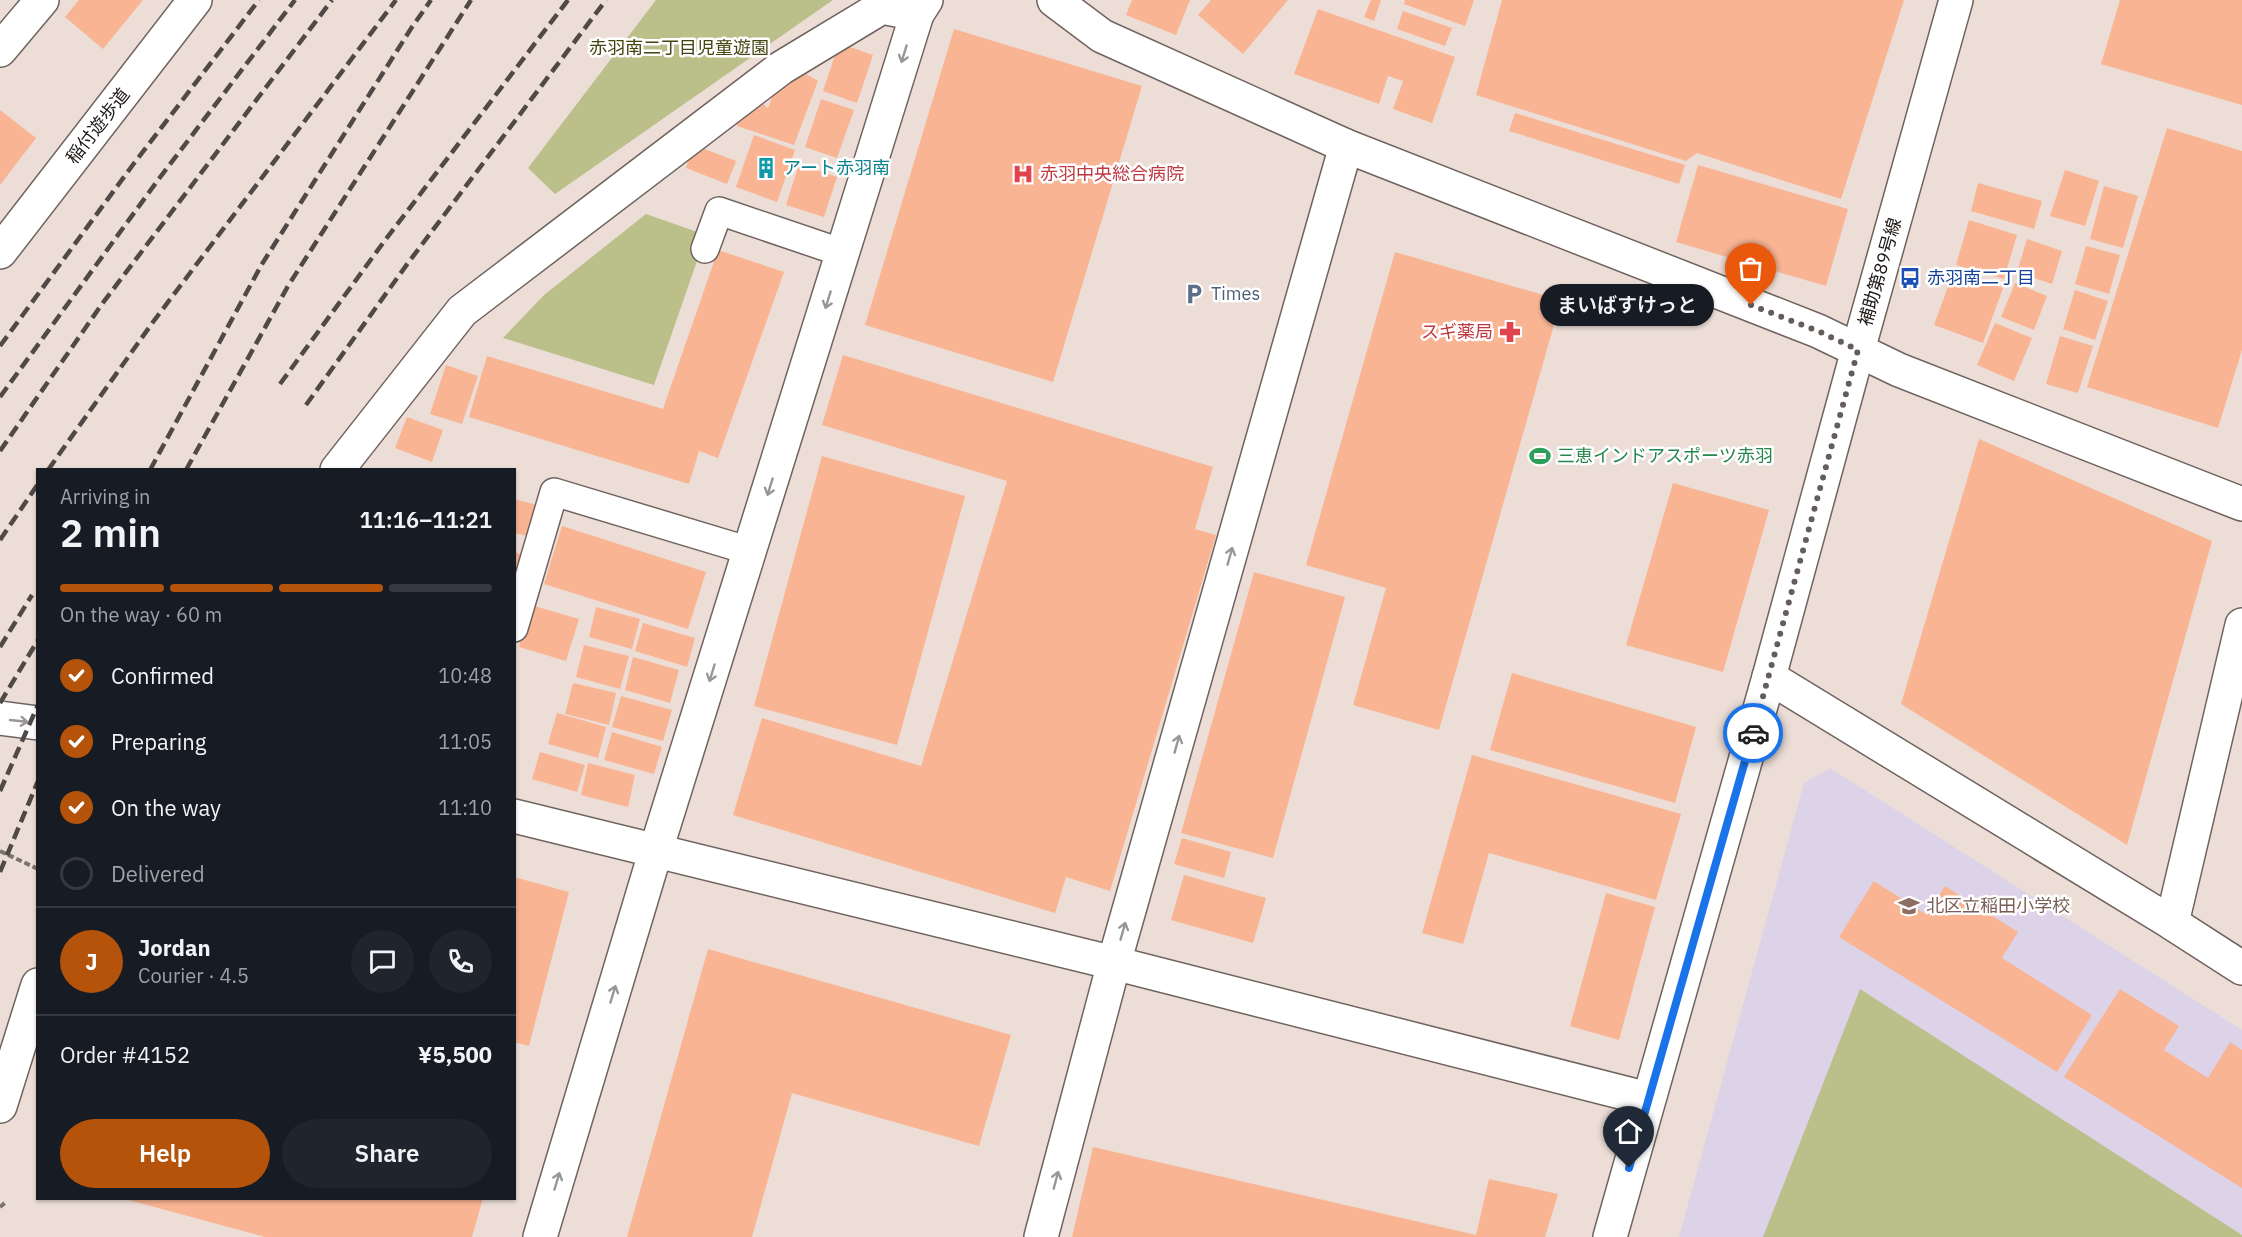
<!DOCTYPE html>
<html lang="en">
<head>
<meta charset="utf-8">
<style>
  body { margin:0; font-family:"IBM Plex Sans","Noto Sans JP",sans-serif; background:#20242c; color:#f1f3f6; height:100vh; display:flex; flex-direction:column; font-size:22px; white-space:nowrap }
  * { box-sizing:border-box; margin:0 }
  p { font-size:20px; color:#9ea1a6 }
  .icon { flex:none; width:33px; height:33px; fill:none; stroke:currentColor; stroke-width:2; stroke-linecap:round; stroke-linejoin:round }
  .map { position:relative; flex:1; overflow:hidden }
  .details { position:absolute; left:36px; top:468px; width:480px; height:732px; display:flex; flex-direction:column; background:#171b24; border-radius:0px; box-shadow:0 2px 4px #0004 }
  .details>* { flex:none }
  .pin { position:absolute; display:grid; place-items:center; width:51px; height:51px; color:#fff; margin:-62px -26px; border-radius:50% 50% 50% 0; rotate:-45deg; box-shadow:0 0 6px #0007 }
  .pin .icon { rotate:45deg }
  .courier { position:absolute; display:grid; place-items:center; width:60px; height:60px; margin:-30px; border:4px solid #1a73e8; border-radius:50%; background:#fff; color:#222; box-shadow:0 2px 8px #0007 }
  .bubble { position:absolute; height:42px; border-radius:21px; background:#171b24; box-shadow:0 2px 4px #0004; font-size:20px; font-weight:600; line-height:42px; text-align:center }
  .summary em { font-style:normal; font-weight:600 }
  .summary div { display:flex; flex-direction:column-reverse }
  .summary { display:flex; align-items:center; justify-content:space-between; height:102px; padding:0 24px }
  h1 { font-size:39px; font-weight:600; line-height:45px }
  .bar { display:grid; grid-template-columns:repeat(4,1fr); gap:9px 6px; align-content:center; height:72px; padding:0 24px }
  .bar i { height:8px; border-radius:4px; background:#363941 }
  .bar .on { background:#b45309 }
  .bar p { grid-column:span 4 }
  .line { display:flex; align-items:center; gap:15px; padding:0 24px; border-top:2px solid #363941 }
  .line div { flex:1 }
  .round { display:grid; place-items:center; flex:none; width:63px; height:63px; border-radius:32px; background:#20242c }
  ol { padding:0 24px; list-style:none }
  li { display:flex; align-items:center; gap:18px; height:66px }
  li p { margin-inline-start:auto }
  li .icon { padding:6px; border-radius:50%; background:#b45309; color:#fff; stroke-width:4 }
  li:last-child { color:#9ea1a6 }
  li i { width:33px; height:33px; border:3px solid #363941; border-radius:50% }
  .cta { display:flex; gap:12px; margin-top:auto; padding:12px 24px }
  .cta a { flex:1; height:69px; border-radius:36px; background:#b45309; color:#fff; font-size:24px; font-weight:600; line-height:69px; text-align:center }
  .cta a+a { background:#20242c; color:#f1f3f6 }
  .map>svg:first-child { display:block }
  .education { fill:#dcd3e8 }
  .green { fill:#bbbf8a }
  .building { fill:#f9b494 }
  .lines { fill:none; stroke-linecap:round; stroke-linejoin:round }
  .lane-casing { stroke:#70635e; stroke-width:30 }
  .street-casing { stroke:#70635e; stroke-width:36 }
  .secondary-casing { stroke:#70635e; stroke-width:36 }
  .path { stroke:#7c736e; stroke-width:4; stroke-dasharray:6 3; stroke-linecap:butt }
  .lane { stroke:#fff; stroke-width:27 }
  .street { stroke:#fff; stroke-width:33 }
  .secondary { stroke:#fff; stroke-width:33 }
  .rail { stroke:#504945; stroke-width:4.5; stroke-dasharray:12 6; stroke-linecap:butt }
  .oneway { stroke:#999796 }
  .done { stroke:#655d59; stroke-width:6; stroke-dasharray:0 10.8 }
  .route { stroke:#1a73e8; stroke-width:8 }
  .labels { text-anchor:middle; stroke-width:5; stroke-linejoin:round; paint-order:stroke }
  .park-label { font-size:18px; fill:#434611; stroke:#fff }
  .street-label { font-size:18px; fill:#1d1815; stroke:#fff }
  .culture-label { font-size:18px; fill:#0d838f; stroke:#fff; text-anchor:start }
  .health-label { font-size:18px; fill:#be3a42; stroke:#fff; text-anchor:start }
  .transit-label { font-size:18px; fill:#164399; stroke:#fff; text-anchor:start }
  .service-label { font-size:18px; fill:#4e5e75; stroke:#fff; text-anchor:start }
  .leisure-label { font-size:18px; fill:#27864d; stroke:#fff; text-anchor:start }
  .education-label { font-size:18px; fill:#785e54; stroke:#fff; text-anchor:start }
</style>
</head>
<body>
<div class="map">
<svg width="2242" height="1237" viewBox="0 0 2242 1237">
  <rect width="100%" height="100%" fill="#ecded7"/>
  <!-- education -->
  <polygon class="education" points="1830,768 2242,1030 2242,1237 1679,1237 1804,783"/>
  <!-- green -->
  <g class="green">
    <polygon points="656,0 833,0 555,194 528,168"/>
    <polygon points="646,214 706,235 654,385 503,338 544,295"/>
    <polygon points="1860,989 2242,1235 2242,1237 1763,1237"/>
  </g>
  <!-- building -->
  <g class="building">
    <polygon points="79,0 143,0 103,49 65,17"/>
    <polygon points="1132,0 1190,0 1176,35 1126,15"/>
    <polygon points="1211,0 1288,0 1243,54 1198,15"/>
    <polygon points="1371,0 1381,0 1374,21 1364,17"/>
    <polygon points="1405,0 1474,0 1465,26 1404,4"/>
    <polygon points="1502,0 1904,0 1841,199 1697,153 1686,161 1476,95"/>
    <polygon points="2120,0 2242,0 2242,105 2101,64"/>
    <polygon points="1318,9 1455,57 1432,123 1393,109 1403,81 1388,76 1379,104 1294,74"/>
    <polygon points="1403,11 1452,28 1445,46 1397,29"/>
    <polygon points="954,29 1142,86 1053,382 865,325"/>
    <polygon points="839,43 873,55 857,103 823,91"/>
    <polygon points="806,74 818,81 794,145 737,126 737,117 761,102 768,108 775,90"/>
    <polygon points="821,99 854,110 837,158 805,147"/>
    <polygon points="0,110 36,138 0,185"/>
    <polygon points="1515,113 1685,165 1679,184 1509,131"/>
    <polygon points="2167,128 2242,151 2242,350 2218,428 2087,387"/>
    <polygon points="754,135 795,150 777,202 736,187"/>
    <polygon points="694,145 736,161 727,184 686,168"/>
    <polygon points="799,164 837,177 824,217 786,205"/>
    <polygon points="1698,165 1848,209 1826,286 1676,242"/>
    <polygon points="2065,170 2099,181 2085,226 2050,216"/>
    <polygon points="1978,183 2042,201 2034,229 1971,211"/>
    <polygon points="2104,186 2138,196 2123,248 2090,239"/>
    <polygon points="1969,220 2017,235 2004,279 1956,265"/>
    <polygon points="2027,239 2062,251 2052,284 2017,272"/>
    <polygon points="2086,246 2120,255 2109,294 2075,284"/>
    <polygon points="718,250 784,272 718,458 699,451 689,484 469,417 487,356 663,409"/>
    <polygon points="1395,252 1561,300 1439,730 1353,705 1386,588 1306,565"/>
    <polygon points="1954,270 2003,288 1983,343 1934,325"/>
    <polygon points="2015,283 2047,296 2034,330 2001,317"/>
    <polygon points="2075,290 2108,301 2095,340 2063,329"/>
    <polygon points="1995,323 2032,338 2014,381 1977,365"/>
    <polygon points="2060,336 2093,346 2078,393 2046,384"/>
    <polygon points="843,355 1213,467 1195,529 1216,535 1110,891 1066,877 1055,913 733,815 762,718 921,766 1007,481 822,425"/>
    <polygon points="446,365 478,376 462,424 430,414"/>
    <polygon points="407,417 443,430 432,462 395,448"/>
    <polygon points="1979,439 2212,541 2127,845 1901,704"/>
    <polygon points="822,456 965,496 897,745 754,706"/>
    <polygon points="1673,483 1769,510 1723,672 1626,645"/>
    <polygon points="514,499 541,506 532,537 514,533"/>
    <polygon points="562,526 706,572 688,629 544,584"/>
    <polygon points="514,552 524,555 514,582"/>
    <polygon points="1254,572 1345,597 1273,858 1181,833"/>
    <polygon points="531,605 579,619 566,661 519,647"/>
    <polygon points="596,607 640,619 632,649 589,637"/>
    <polygon points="643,623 695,638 687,667 635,651"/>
    <polygon points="584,645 629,656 620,689 576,677"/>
    <polygon points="633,657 679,670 670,703 625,690"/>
    <polygon points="1512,673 1696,727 1675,803 1490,750"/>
    <polygon points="573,683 616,693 609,725 565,714"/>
    <polygon points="621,696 672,710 663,741 612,727"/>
    <polygon points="557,713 606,727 598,758 548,744"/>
    <polygon points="612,732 662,747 654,774 604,760"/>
    <polygon points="540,752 585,765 577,792 532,779"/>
    <polygon points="1472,755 1681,814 1656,900 1489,853 1463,944 1422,933"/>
    <polygon points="588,763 635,775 628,807 581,795"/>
    <polygon points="1182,838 1231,852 1224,878 1174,864"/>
    <polygon points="1184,875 1266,898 1253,943 1171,920"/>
    <polygon points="514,877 569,892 529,1046 514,1042"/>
    <polygon points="1874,881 1927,915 1945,886 2018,932 2002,958 2092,1015 2057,1072 1839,937"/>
    <polygon points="1606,893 1655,907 1619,1040 1570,1026"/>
    <polygon points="708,949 1011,1035 979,1146 792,1093 752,1237 627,1237"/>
    <polygon points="2120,989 2179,1026 2164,1050 2208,1078 2230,1042 2242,1050 2242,1188 2064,1077"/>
    <polygon points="1093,1147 1476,1235 1489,1179 1558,1194 1545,1237 1072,1237"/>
    <polygon points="121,1198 483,1198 472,1237 265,1237"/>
  </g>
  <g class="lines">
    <defs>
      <g id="lane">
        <polyline points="705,249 719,211 843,253"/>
        <polyline points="514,628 554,492 750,551"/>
      </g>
      <g id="street">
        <polyline points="1054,0 1102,36 1346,146 1818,331 1899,370 2242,504"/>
        <polyline points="0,50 42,0"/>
        <polyline points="0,252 195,0"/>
        <polyline points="337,470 462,311 781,68 882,7 917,14"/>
        <polyline points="0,718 38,723"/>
        <polyline points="2172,923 2242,625"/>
        <polyline points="0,1106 38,985"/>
        <polyline points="540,1237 656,850 917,14 926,0"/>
        <polyline points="1041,1237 1114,963 1346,146"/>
      </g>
      <g id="secondary">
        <polyline points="1769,677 2172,923 2242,968"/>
        <polyline points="514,816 1114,963 1648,1099"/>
        <polyline points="1610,1237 1769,677 1858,350 1956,0"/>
      </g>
    </defs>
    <!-- lane casing -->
    <use href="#lane" class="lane-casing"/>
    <!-- street casing -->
    <use href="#street" class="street-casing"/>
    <!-- secondary casing -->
    <use href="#secondary" class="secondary-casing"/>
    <!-- path -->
    <g class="path">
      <polyline points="0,851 38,869"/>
      <polyline points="0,1207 6,1202"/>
    </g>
    <!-- lane -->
    <use href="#lane" class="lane"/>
    <!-- street -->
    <use href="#street" class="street"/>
    <!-- secondary -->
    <use href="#secondary" class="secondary"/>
    <!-- rail -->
    <g class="rail">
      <polyline points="0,346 132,166 259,0"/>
      <polyline points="280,384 383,243 568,0"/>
      <polyline points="0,397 158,180 295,0"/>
      <polyline points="306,405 408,263 606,0"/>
      <polyline points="0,451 102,304 332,0"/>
      <polyline points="48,470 153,322 396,0"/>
      <polyline points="150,470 262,264 412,27 431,0"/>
      <polyline points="186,470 288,286 471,0"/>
      <polyline points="0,540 38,484"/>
      <polyline points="0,647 32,595"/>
      <polyline points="0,703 38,640"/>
      <polyline points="0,791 38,705"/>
      <polyline points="0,872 38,781"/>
    </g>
  </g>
  <!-- one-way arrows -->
  <defs><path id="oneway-shaft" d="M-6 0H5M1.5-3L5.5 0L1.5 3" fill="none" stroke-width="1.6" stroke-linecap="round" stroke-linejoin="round" transform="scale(1.5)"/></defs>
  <g class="oneway">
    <use href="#oneway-shaft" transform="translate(904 54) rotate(107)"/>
    <use href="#oneway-shaft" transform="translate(828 300) rotate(107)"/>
    <use href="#oneway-shaft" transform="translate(770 487) rotate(107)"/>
    <use href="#oneway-shaft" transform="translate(1230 556) rotate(-74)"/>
    <use href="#oneway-shaft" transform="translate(712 673) rotate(107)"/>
    <use href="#oneway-shaft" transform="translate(19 721) rotate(6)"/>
    <use href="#oneway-shaft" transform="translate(1177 744) rotate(-74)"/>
    <use href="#oneway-shaft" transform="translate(1123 931) rotate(-74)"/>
    <use href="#oneway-shaft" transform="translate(613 994) rotate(-73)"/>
    <use href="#oneway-shaft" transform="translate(1056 1180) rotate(-75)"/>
    <use href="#oneway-shaft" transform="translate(557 1181) rotate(-73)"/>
  </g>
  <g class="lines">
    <!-- done -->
    <polyline class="done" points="1751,305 1818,331 1858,350 1753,733"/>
    <!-- route -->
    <polyline class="route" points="1629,1168 1753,733"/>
  </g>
  <!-- icons -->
  <defs>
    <symbol id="building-bare" viewBox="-9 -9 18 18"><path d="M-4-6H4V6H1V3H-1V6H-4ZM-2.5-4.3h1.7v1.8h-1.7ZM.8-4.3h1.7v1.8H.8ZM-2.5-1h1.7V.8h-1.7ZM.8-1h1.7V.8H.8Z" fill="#0f9aa8" stroke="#fff" stroke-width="2.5" paint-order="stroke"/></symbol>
    <symbol id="hospital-bare" viewBox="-9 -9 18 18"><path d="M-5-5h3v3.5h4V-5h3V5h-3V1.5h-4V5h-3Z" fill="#e0444e" stroke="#fff" stroke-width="2.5" paint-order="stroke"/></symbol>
    <symbol id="bus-bare" viewBox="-9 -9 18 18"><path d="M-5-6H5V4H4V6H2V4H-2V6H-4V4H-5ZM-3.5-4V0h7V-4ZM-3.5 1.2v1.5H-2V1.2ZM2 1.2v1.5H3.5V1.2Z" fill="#1a4fb4" stroke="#fff" stroke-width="2.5" paint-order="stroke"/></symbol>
    <symbol id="parking-bare" viewBox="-9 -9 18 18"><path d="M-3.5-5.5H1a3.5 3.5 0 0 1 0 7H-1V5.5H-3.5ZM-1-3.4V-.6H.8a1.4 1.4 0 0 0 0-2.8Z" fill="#5c6f8a" stroke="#fff" stroke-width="2.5" paint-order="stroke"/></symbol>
    <symbol id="pharmacy-bare" viewBox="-9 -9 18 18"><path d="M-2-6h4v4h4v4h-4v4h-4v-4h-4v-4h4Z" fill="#e0444e" stroke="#fff" stroke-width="2.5" paint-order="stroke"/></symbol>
    <symbol id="stadium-bare" viewBox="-9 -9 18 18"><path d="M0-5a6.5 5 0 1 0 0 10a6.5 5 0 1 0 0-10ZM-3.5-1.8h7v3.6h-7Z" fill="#2e9e5b" stroke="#fff" stroke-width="2.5" paint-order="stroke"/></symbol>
    <symbol id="school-bare" viewBox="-9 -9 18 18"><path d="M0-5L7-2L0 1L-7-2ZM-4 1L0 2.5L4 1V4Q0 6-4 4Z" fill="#8d6e63" stroke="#fff" stroke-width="2.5" paint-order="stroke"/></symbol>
  </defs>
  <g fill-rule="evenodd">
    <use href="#building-bare" x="751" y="153" width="30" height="30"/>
    <use href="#hospital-bare" x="1008" y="159" width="30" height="30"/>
    <use href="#bus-bare" x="1895" y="263" width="30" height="30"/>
    <use href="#parking-bare" x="1179" y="279" width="30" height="30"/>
    <use href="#pharmacy-bare" x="1495" y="317" width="30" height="30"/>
    <use href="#stadium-bare" x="1525" y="441" width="30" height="30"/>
    <use href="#school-bare" x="1894" y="891" width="30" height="30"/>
  </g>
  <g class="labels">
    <!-- park labels -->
    <g class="park-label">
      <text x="679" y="54">赤羽南二丁目児童遊園</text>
    </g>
    <!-- street labels -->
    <g class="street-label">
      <text transform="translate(98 126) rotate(-52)" y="6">稲付遊歩道</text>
      <text transform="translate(1880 272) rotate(-74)" y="6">補助第89号線</text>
    </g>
    <!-- culture labels -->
    <g class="culture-label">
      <text x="783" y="174">アート赤羽南</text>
    </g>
    <!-- health labels -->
    <g class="health-label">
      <text x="1040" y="180">赤羽中央総合病院</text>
      <text x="1493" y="338" text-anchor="end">スギ薬局</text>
    </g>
    <!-- transit labels -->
    <g class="transit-label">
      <text x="1927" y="284">赤羽南二丁目</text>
    </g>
    <!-- service labels -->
    <g class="service-label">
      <text x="1211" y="300">Times</text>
    </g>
    <!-- leisure labels -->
    <g class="leisure-label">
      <text x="1557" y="462">三恵インドアスポーツ赤羽</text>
    </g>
    <!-- education labels -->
    <g class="education-label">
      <text x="1926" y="912">北区立稲田小学校</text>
    </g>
  </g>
</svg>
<div class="pin" style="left:1751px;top:305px;background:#ea580c"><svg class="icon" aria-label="bag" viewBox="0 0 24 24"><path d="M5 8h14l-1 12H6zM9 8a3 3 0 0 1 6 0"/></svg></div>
<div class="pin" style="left:1629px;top:1168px;background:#1f2937"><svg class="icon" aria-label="home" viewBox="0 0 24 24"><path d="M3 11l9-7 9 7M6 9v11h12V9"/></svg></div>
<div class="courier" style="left:1753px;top:733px"><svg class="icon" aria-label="car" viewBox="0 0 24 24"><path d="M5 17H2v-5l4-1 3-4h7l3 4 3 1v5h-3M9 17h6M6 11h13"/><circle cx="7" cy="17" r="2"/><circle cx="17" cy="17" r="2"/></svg></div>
<div class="bubble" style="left:1540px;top:284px;width:174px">まいばすけっと</div>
<section class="details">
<div class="summary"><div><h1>2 min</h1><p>Arriving in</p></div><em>11:16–11:21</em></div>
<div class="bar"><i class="on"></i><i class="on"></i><i class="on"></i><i></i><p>On the way · 60 m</p></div>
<ol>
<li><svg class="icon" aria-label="check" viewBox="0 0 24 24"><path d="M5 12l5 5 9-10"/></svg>Confirmed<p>10:48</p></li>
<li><svg class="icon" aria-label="check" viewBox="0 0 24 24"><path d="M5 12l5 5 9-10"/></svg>Preparing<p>11:05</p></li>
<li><svg class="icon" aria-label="check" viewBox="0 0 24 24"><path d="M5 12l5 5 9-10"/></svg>On the way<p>11:10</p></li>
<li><i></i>Delivered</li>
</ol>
<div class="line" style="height:108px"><b class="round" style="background:#b45309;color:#fff">J</b><div><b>Jordan</b><p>Courier · 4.5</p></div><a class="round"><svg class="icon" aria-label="chat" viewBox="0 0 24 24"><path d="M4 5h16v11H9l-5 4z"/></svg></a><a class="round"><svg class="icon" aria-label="phone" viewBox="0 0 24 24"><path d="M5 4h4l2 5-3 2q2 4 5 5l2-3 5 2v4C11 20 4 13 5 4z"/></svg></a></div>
<div class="line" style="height:78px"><div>Order #4152</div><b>¥5,500</b></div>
<div class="cta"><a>Help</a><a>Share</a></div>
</section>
</div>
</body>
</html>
